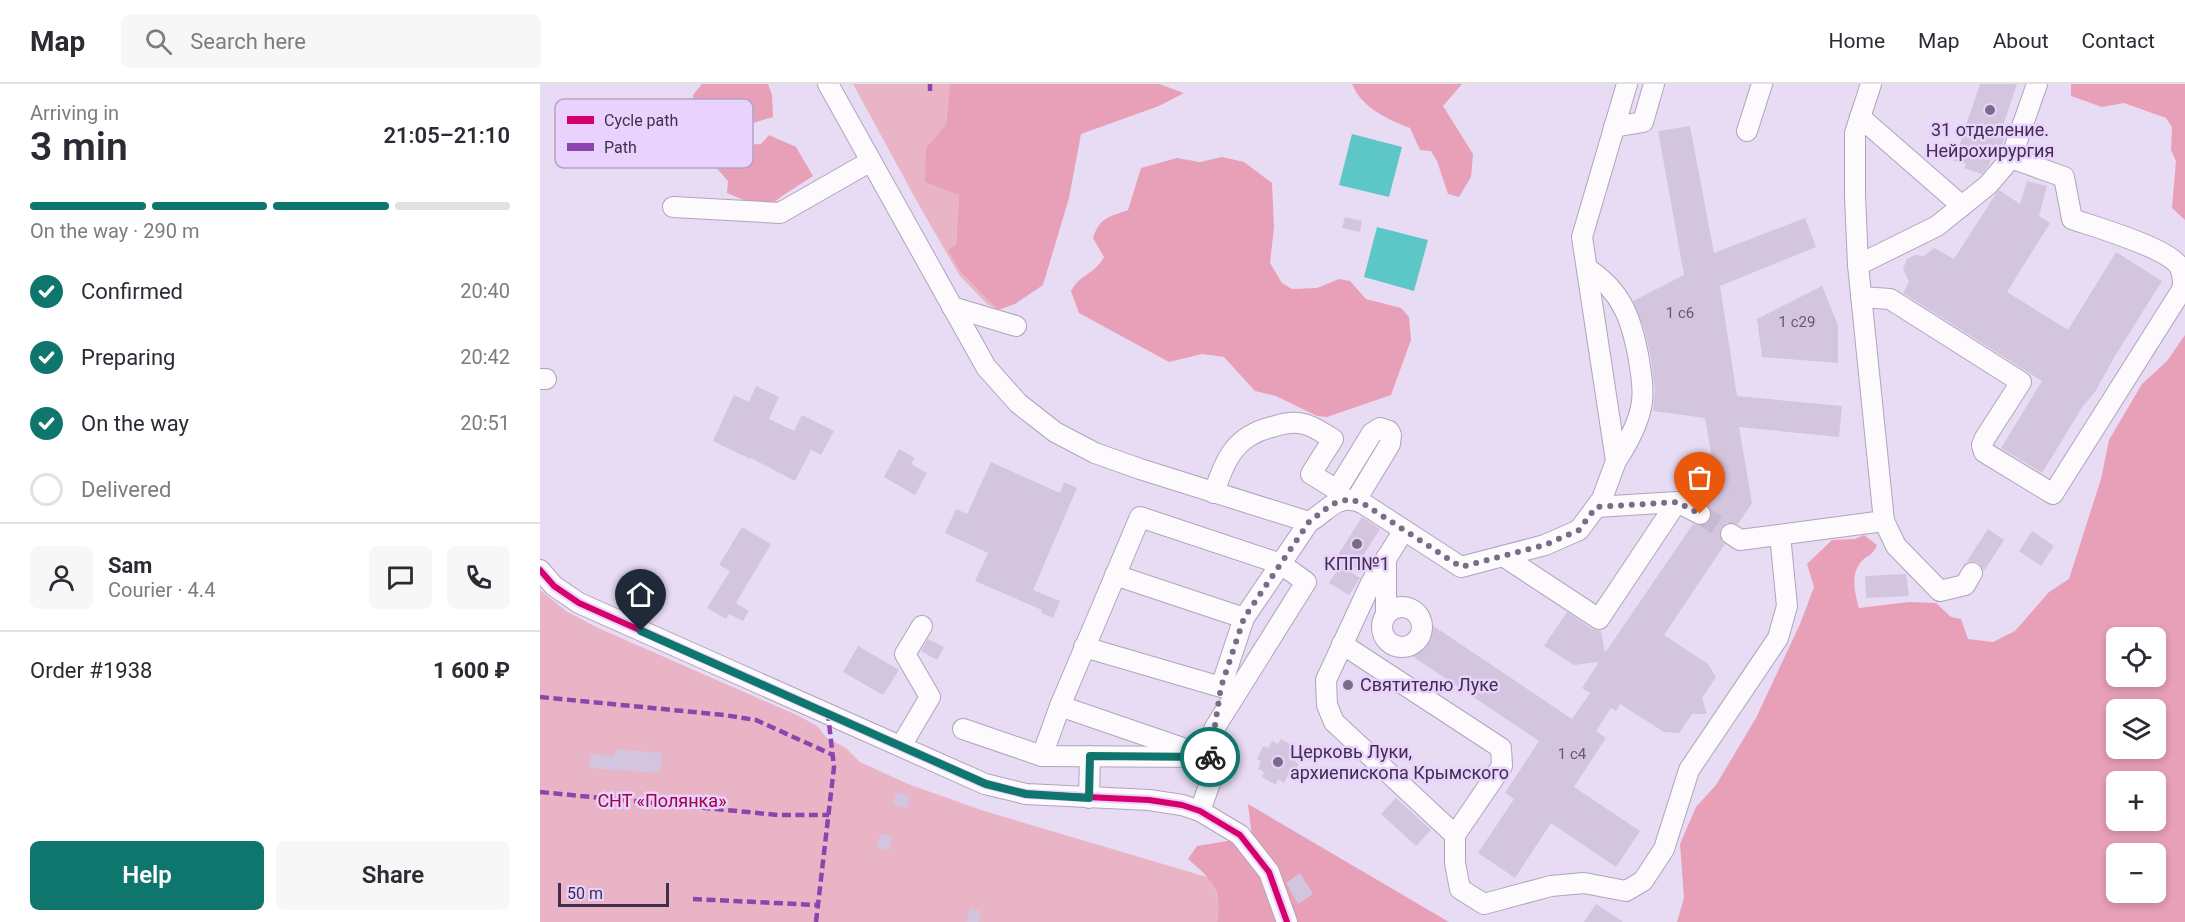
<!DOCTYPE html>
<html lang="en">
<head>
<meta charset="utf-8">
<style>
  body { margin:0; font-family:Roboto,sans-serif; background:#f7f7f7; color:#2b2b33; height:100vh; display:flex; flex-direction:column; font-size:22px; white-space:nowrap }
  * { box-sizing:border-box; margin:0 }
  p { font-size:20px; color:#7c7c81 }
  .icon { flex:none; width:33px; height:33px; fill:none; stroke:currentColor; stroke-width:2; stroke-linecap:round; stroke-linejoin:round }
  .map { position:relative; flex:1; overflow:hidden }
  .details { display:flex; flex-direction:column; background:#fff; width:540px }
  .details>* { flex:none }
  .tools { position:absolute; left:1566px; top:543px; display:grid; gap:12px }
  .tools a { display:grid; place-items:center; width:60px; height:60px; border-radius:9px; background:#fff; box-shadow:0 3px 9px #0003; font-size:30px }
  .scale { position:absolute; left:18px; bottom:15px; width:111px; box-sizing:border-box; padding-left:6px; border:3px solid #3f2f4c; border-top:0; font-size:16px; line-height:21px; white-space:nowrap; color:#3f2f4c; -webkit-text-stroke:4px #e9d2fe; paint-order:stroke }
  .pin { position:absolute; display:grid; place-items:center; width:51px; height:51px; color:#fff; margin:-62px -26px; border-radius:50% 50% 50% 0; rotate:-45deg; box-shadow:0 0 6px #0007 }
  .pin .icon { rotate:45deg }
  .courier { position:absolute; display:grid; place-items:center; width:60px; height:60px; margin:-30px; border:4px solid #0f766e; border-radius:50%; background:#fff; color:#222; box-shadow:0 2px 8px #0007 }
  .head em { font-style:normal; font-weight:600 }
  .head div { display:flex; flex-direction:column-reverse }
  .head { display:flex; align-items:center; justify-content:space-between; height:102px; padding:0 30px }
  h1 { font-size:39px; font-weight:600; line-height:45px }
  .bar { display:grid; grid-template-columns:repeat(4,1fr); gap:9px 6px; align-content:center; height:72px; padding:0 30px }
  .bar i { height:8px; border-radius:4px; background:#e1e1e2 }
  .bar .on { background:#0f766e }
  .bar p { grid-column:span 4 }
  .line { display:flex; align-items:center; gap:15px; padding:0 30px; border-top:2px solid #e1e1e2 }
  .line div { flex:1 }
  .round { display:grid; place-items:center; flex:none; width:63px; height:63px; border-radius:9px; background:#f7f7f7 }
  ol { padding:0 30px; list-style:none }
  li { display:flex; align-items:center; gap:18px; height:66px }
  li p { margin-inline-start:auto }
  li .icon { padding:6px; border-radius:50%; background:#0f766e; color:#fff; stroke-width:4 }
  li:last-child { color:#7c7c81 }
  li i { width:33px; height:33px; border:3px solid #e1e1e2; border-radius:50% }
  .button { display:flex; gap:12px; margin-top:auto; padding:12px 30px }
  .button a { flex:1; height:69px; border-radius:9px; background:#0f766e; color:#fff; font-size:24px; font-weight:600; line-height:69px; text-align:center }
  .button a+a { background:#f7f7f7; color:#2b2b33 }
  header { display:flex; align-items:center; gap:36px; box-sizing:border-box; height:84px; padding:0 30px; background:#fff; border-bottom:2px solid #e1e1e2 }
  header strong { font-size:28px }
  nav { display:flex; gap:33px; margin-inline-start:auto; font-size:21px }
  .search { width:420px; height:54px; background:#f7f7f7; display:flex; align-items:center; gap:15px; box-sizing:border-box; padding:0 21px; border-radius:9px; color:#7c7c81; font-size:22px }
  main { display:flex; flex:1; min-height:0 }
  .map>svg:first-child { display:block }
  .green { fill:#e8b4c6 }
  .forest { fill:#e7a0b8; fill-rule:evenodd }
  .water { fill:#5dc6c7 }
  .building { fill:#d3c5de }
  .lines { fill:none; stroke-linecap:round; stroke-linejoin:round }
  .minor-tunnel { stroke:#c6b9d2; stroke-width:20; stroke-dasharray:20 10; stroke-linecap:butt }
  .minor-casing { stroke:#b0a4bc; stroke-width:22 }
  .minor { stroke:#fcfafd; stroke-width:20 }
  .quiet { stroke:#8e44ad; stroke-width:4.5; stroke-dasharray:9 4.5; stroke-linecap:butt }
  .cycleway-casing { stroke:#e9d2fe; stroke-width:10 }
  .cycleway { stroke:#d6006c; stroke-width:6 }
  .done { stroke:#7a6c87; stroke-width:6; stroke-dasharray:0 10.8 }
  .route { stroke:#0f766e; stroke-width:8 }
  .poi-dot { fill:#7a6c87; stroke:#e9d2fe; stroke-width:2 }
  .labels { text-anchor:middle; stroke-width:5; stroke-linejoin:round; paint-order:stroke }
  .number-label { font-size:15px; fill:#665773 }
  .poi-label { font-size:18px; fill:#3f2f4c; stroke:#e9d2fe }
  .park-label { font-size:18px; fill:#9f0340; stroke:#e9d2fe }
  .key { fill:#e9d2fe; stroke:#b6a1c9; stroke-width:1.5 }
  .key-label { font-size:16px; fill:#3f2f4c }
</style>
</head>
<body>
<header>
<strong>Map</strong>
<div class="search"><svg class="icon" aria-label="search" viewBox="0 0 24 24"><circle cx="10" cy="10" r="6"/><path d="M15 15l6 6"/></svg>Search here</div>
<nav><a>Home</a><a>Map</a><a>About</a><a>Contact</a></nav>
</header>
<main>
<section class="details">
<div class="head"><div><h1>3 min</h1><p>Arriving in</p></div><em>21:05–21:10</em></div>
<div class="bar"><i class="on"></i><i class="on"></i><i class="on"></i><i></i><p>On the way · 290 m</p></div>
<ol>
<li><svg class="icon" aria-label="check" viewBox="0 0 24 24"><path d="M5 12l5 5 9-10"/></svg>Confirmed<p>20:40</p></li>
<li><svg class="icon" aria-label="check" viewBox="0 0 24 24"><path d="M5 12l5 5 9-10"/></svg>Preparing<p>20:42</p></li>
<li><svg class="icon" aria-label="check" viewBox="0 0 24 24"><path d="M5 12l5 5 9-10"/></svg>On the way<p>20:51</p></li>
<li><i></i>Delivered</li>
</ol>
<div class="line" style="height:108px"><a class="round"><svg class="icon" aria-label="person" viewBox="0 0 24 24"><circle cx="12" cy="8" r="4"/><path d="M4 21q1-7 8-7t8 7"/></svg></a><div><b>Sam</b><p>Courier · 4.4</p></div><a class="round"><svg class="icon" aria-label="chat" viewBox="0 0 24 24"><path d="M4 5h16v11H9l-5 4z"/></svg></a><a class="round"><svg class="icon" aria-label="phone" viewBox="0 0 24 24"><path d="M5 4h4l2 5-3 2q2 4 5 5l2-3 5 2v4C11 20 4 13 5 4z"/></svg></a></div>
<div class="line" style="height:78px"><div>Order #1938</div><b>1 600 ₽</b></div>
<div class="button"><a>Help</a><a>Share</a></div>
</section>
<div class="map">
<svg width="1645" height="838" viewBox="0 0 1645 838">
  <rect width="100%" height="100%" fill="#e8dcf4"/>
  <!-- green -->
  <g class="green">
    <polygon points="313,0 410,0 406,40 386,64 419,111 416,161 409,166 422,190 458,226 447,220 420,192 380,123"/>
    <polygon points="0,506 26,527 58,544 259,632 277,642 287,654 306,664 320,678 368,700 444,727 670,794 681,821 677,838 0,838"/>
  </g>
  <!-- forest -->
  <g class="forest">
    <polygon points="162,0 228,0 232,11 233,33 174,51 154,45 153,11"/>
    <polygon points="410,0 619,0 644,9 619,22 541,50 529,114 503,201 475,220 458,226 422,190 408,166 416,161 419,111 385,98 386,64 406,40"/>
    <path d="M812,0H922L903,22L933,70L931,93L919,113L908,110L897,77L891,67L880,66L870,44C847,35 822,24 812,0Z"/>
    <polygon points="1531,0 1645,0 1645,136 1632,124 1636,77 1631,66 1632,43 1626,34 1584,19 1562,23 1531,12"/>
    <polygon points="229,51 256,63 273,92 242,112 226,125 187,109 188,97 174,81 174,69 183,62 221,60"/>
    <path d="M682,73L704,78L732,99L734,143L730,179L742,199L752,205L777,204L799,195L810,197L826,215L861,224L869,233L871,256L851,311L787,333L777,332L736,312L715,307L684,273L662,270L629,278L539,229L531,207C540,190 554,191 564,173L553,154C560,133 569,133 588,126L601,84L637,74L660,78Z"/>
    <path d="M1645,251V838H1137L1144,814L1140,760L1156,723L1176,701L1216,634L1260,540L1274,503L1267,480L1292,456L1315,455L1324,451L1337,461C1331,474 1328,470 1321,478C1310,491 1315,510 1319,524L1369,518L1396,519L1411,533L1421,535L1428,555L1453,558L1475,547L1509,508L1529,495L1561,395L1569,356L1602,300L1627,277ZM1576,554H1616V592H1576ZM1576,626H1616V664H1576ZM1576,698H1616V736H1576ZM1576,770H1616V808H1576Z"/>
    <path d="M708,720L909,838H677C684,806 670,794 648,775L657,762L712,753Z"/>
  </g>
  <!-- water -->
  <g class="water">
    <polygon points="812,50 862,63 849,113 799,101"/>
    <polygon points="837,143 888,156 874,207 824,193"/>
  </g>
  <!-- building -->
  <g class="building">
    <polygon points="1440,0 1477,0 1460,51 1465,53 1460,68 1454,68 1449,81 1442,90 1424,84 1426,80 1414,77"/>
    <polygon points="1150,42 1174,169 1265,134 1276,163 1180,202 1197,312 1302,322 1299,353 1199,343 1212,419 1198,440 1186,439 1181,444 1180,455 1185,460 1124,551 1168,580 1176,593 1162,614 1167,630 1152,630 1139,649 1124,648 1080,620 1076,627 1071,624 1056,647 1066,654 1034,703 1100,747 1076,783 1011,739 975,794 938,769 974,715 965,709 999,657 872,572 892,541 1032,635 1050,609 1042,604 1059,578 1034,581 1004,562 1027,528 1052,545 1061,547 1065,569 1153,440 1161,442 1170,436 1172,429 1166,420 1177,403 1165,334 1113,327 1115,307 1111,274 1104,245 1093,217 1144,191 1118,47"/>
    <polygon points="1487,97 1507,102 1499,132 1510,139 1467,208 1528,246 1576,168 1622,197 1575,272 1555,308 1543,322 1502,389 1461,364 1502,297 1363,209 1369,198 1363,185 1367,175 1375,171 1384,172 1394,164 1414,175 1455,111 1459,106 1480,120"/>
    <polygon points="805,133 822,137 820,148 802,144"/>
    <polygon points="1282,202 1298,241 1298,279 1222,273 1217,235"/>
    <polygon points="216,302 239,313 229,335 254,347 262,331 294,347 281,371 271,366 255,397 211,374 210,375 173,357 194,311 209,318"/>
    <polygon points="359,365 375,374 371,380 387,389 375,411 344,393"/>
    <polygon points="451,378 520,409 524,398 537,404 493,506 520,517 513,534 501,529 502,526 435,497 448,469 405,449 416,425 427,430"/>
    <polygon points="822,433 840,445 812,489 820,494 809,511 789,499 801,481 794,477"/>
    <polygon points="202,443 231,460 196,519 209,527 203,537 189,530 186,535 167,524 190,487 179,481"/>
    <polygon points="1448,445 1464,456 1444,487 1439,479 1427,477"/>
    <polygon points="1492,447 1514,462 1501,482 1479,467"/>
    <polygon points="1366,490 1369,512 1326,514 1325,492"/>
    <polygon points="388,555 404,563 397,576 381,567"/>
    <polygon points="318,562 359,586 343,611 303,588"/>
    <polygon points="741,655 755,663 752,668 759,671 755,678 759,680 752,693 748,691 744,699 738,695 736,701 722,693 724,688 718,685 721,677 717,675 723,662 728,664 732,657 738,660"/>
    <polygon points="75,665 122,669 120,689 49,684 51,670 74,672"/>
    <polygon points="356,708 370,712 367,724 353,720"/>
    <polygon points="856,714 891,746 876,762 841,730"/>
    <polygon points="340,750 352,752 349,767 337,764"/>
    <polygon points="760,789 773,810 758,820 746,799"/>
    <polygon points="1056,820 1083,838 1044,838"/>
    <polygon points="430,824 441,827 439,838 427,838"/>
  </g>
  <g class="lines">
    <!-- minor-tunnel -->
    <polyline class="minor-tunnel" points="1160,430 1191,450"/>
    <defs>
      <g id="minor">
        <polyline points="288,0 446,283 478,319 515,348 555,369 600,385 769,438"/>
        <polyline points="1320,33 1422,122"/>
        <polyline points="1074,43 1103,38 1114,0"/>
        <polyline points="1207,47 1222,0"/>
        <polyline points="133,123 240,129 331,77"/>
        <polyline points="1318,181 1397,142 1448,101 1471,74 1497,0"/>
        <path d="M1048,185C1083,208 1092,237 1099,276C1101,290 1104,303 1102,318C1099,339 1088,359 1076,377"/>
        <path d="M1321,213L1350,215L1481,298L1445,354L1442,361L1444,368L1513,410L1643,204C1643,196 1643,188 1639,182C1626,163 1555,143 1532,135L1524,93L1471,74"/>
        <polyline points="412,223 476,242"/>
        <polyline points="0,295 6,295"/>
        <polyline points="797,406 832,349 840,344 849,347 851,351 850,360 816,416"/>
        <path d="M674,409C685,375 695,352 732,343C741,340 754,337 764,340C774,342 784,350 793,355L771,390L797,406L801,417"/>
        <polyline points="1056,423 1137,418 1160,430"/>
        <polyline points="1344,437 1356,462 1400,507 1425,501 1432,489"/>
        <polyline points="864,446 831,499 786,596 787,621 794,638 915,751"/>
        <polyline points="1191,450 1200,456 1344,437 1318,181 1315,112 1315,49 1331,0"/>
        <polyline points="963,472 1059,535 1137,418"/>
        <polyline points="0,486 14,502 39,519 445,700 486,710 609,716 642,721 660,727 700,751 729,788 747,838"/>
        <polyline points="575,491 704,534"/>
        <circle cx="862" cy="543" r="20"/>
        <polyline points="846,530 846,474"/>
        <polyline points="802,560 961,664 962,682 915,751 915,779 920,805 944,820 1011,802 1044,799 1086,807 1103,797 1124,765 1149,686 1238,554 1247,522 1240,451"/>
        <path d="M544,563L681,603L704,534L769,438C789,427 797,407 824,420L921,483L1005,461L1039,446L1062,415L1076,377L1042,153L1087,0"/>
        <polyline points="520,622 654,668"/>
        <polyline points="423,645 502,672 671,673"/>
        <polyline points="361,662 390,613 365,570 382,542"/>
        <polyline points="502,672 520,622 600,433 741,480 766,498 674,645 670,699 660,727"/>
        <polyline points="549,714 550,672"/>
      </g>
    </defs>
    <!-- minor casing -->
    <use href="#minor" class="minor-casing"/>
    <!-- minor -->
    <use href="#minor" class="minor"/>
    <!-- quiet -->
    <g class="quiet">
      <polyline points="390,0 390,7"/>
      <polyline points="0,613 184,631 216,636 293,671"/>
      <polyline points="0,708 238,731 289,731"/>
      <polyline points="153,815 277,821"/>
      <polyline points="276,838 294,683 288,630"/>
    </g>
    <defs>
      <polyline id="cycleway" points="0,486 14,502 39,519 445,700 486,710 609,716 642,721 660,727 700,751 729,788 747,838"/>
    </defs>
    <!-- cycleway casing -->
    <use href="#cycleway" class="cycleway-casing"/>
    <!-- cycleway -->
    <use href="#cycleway" class="cycleway"/>
  </g>
  <g class="lines">
    <!-- done -->
    <polyline class="done" points="670,673 681,603 704,534 769,438 792,420 810,415 824,420 921,483 1005,461 1039,446 1056,423 1137,418 1160,430"/>
    <!-- route -->
    <polyline class="route" points="101,547 446,700 486,710 549,714 550,672 670,673"/>
  </g>
  <!-- markers -->
  <g class="poi-dot">
    <circle cx="1450" cy="26" r="6"/>
    <circle cx="817" cy="460" r="6"/>
    <circle cx="808" cy="601" r="6"/>
    <circle cx="738" cy="678" r="6"/>
  </g>
  <g class="labels">
    <!-- number labels -->
    <g class="number-label">
      <text x="1140" y="234">1 с6</text>
      <text x="1257" y="243">1 с29</text>
      <text x="1032" y="675">1 с4</text>
    </g>
    <!-- poi labels -->
    <g class="poi-label">
      <text x="1450" y="52">31 отделение.<tspan x="1450" dy="21">Нейрохирургия</tspan></text>
      <text x="817" y="486">КПП№1</text>
      <text x="820" y="607" text-anchor="start">Святителю Луке</text>
      <text x="750" y="674" text-anchor="start">Церковь Луки,<tspan x="750" dy="21">архиепископа Крымского</tspan></text>
    </g>
    <!-- park labels -->
    <g class="park-label">
      <text x="122" y="723">СНТ «Полянка»</text>
    </g>
  </g>
  <!-- legend -->
  <rect x="15" y="15" width="198" height="69" rx="9" class="key"/>
  <rect x="27" y="32" width="27" height="8" fill="#d6006c"/>
  <rect x="27" y="59" width="27" height="8" fill="#8e44ad"/>
  <g class="key-label">
    <text x="64" y="42">Cycle path</text>
    <text x="64" y="69">Path</text>
  </g>
</svg>
<div class="tools">
<a><svg class="icon" aria-label="locate" viewBox="0 0 24 24"><circle cx="12" cy="12" r="6"/><path d="M12 2v4M12 18v4M2 12h4M18 12h4"/></svg></a>
<a><svg class="icon" aria-label="layers" viewBox="0 0 24 24"><path d="M12 4l9 5-9 5-9-5zM3 14l9 5 9-5"/></svg></a>
<a>+</a>
<a>−</a>
</div>
<div class="scale">50 m</div>
<div class="pin" style="left:1160px;top:430px;background:#ea580c"><svg class="icon" aria-label="bag" viewBox="0 0 24 24"><path d="M5 8h14l-1 12H6zM9 8a3 3 0 0 1 6 0"/></svg></div>
<div class="pin" style="left:101px;top:547px;background:#1f2937"><svg class="icon" aria-label="home" viewBox="0 0 24 24"><path d="M3 11l9-7 9 7M6 9v11h12V9"/></svg></div>
<div class="courier" style="left:670px;top:673px"><svg class="icon" aria-label="bike" viewBox="0 0 24 24"><circle cx="6" cy="16" r="4"/><circle cx="18" cy="16" r="4"/><path d="M6 16l4-8h5l3 8M10 8l3 8H6M13 5h3"/></svg></div>
</div>
</main>
</body>
</html>
